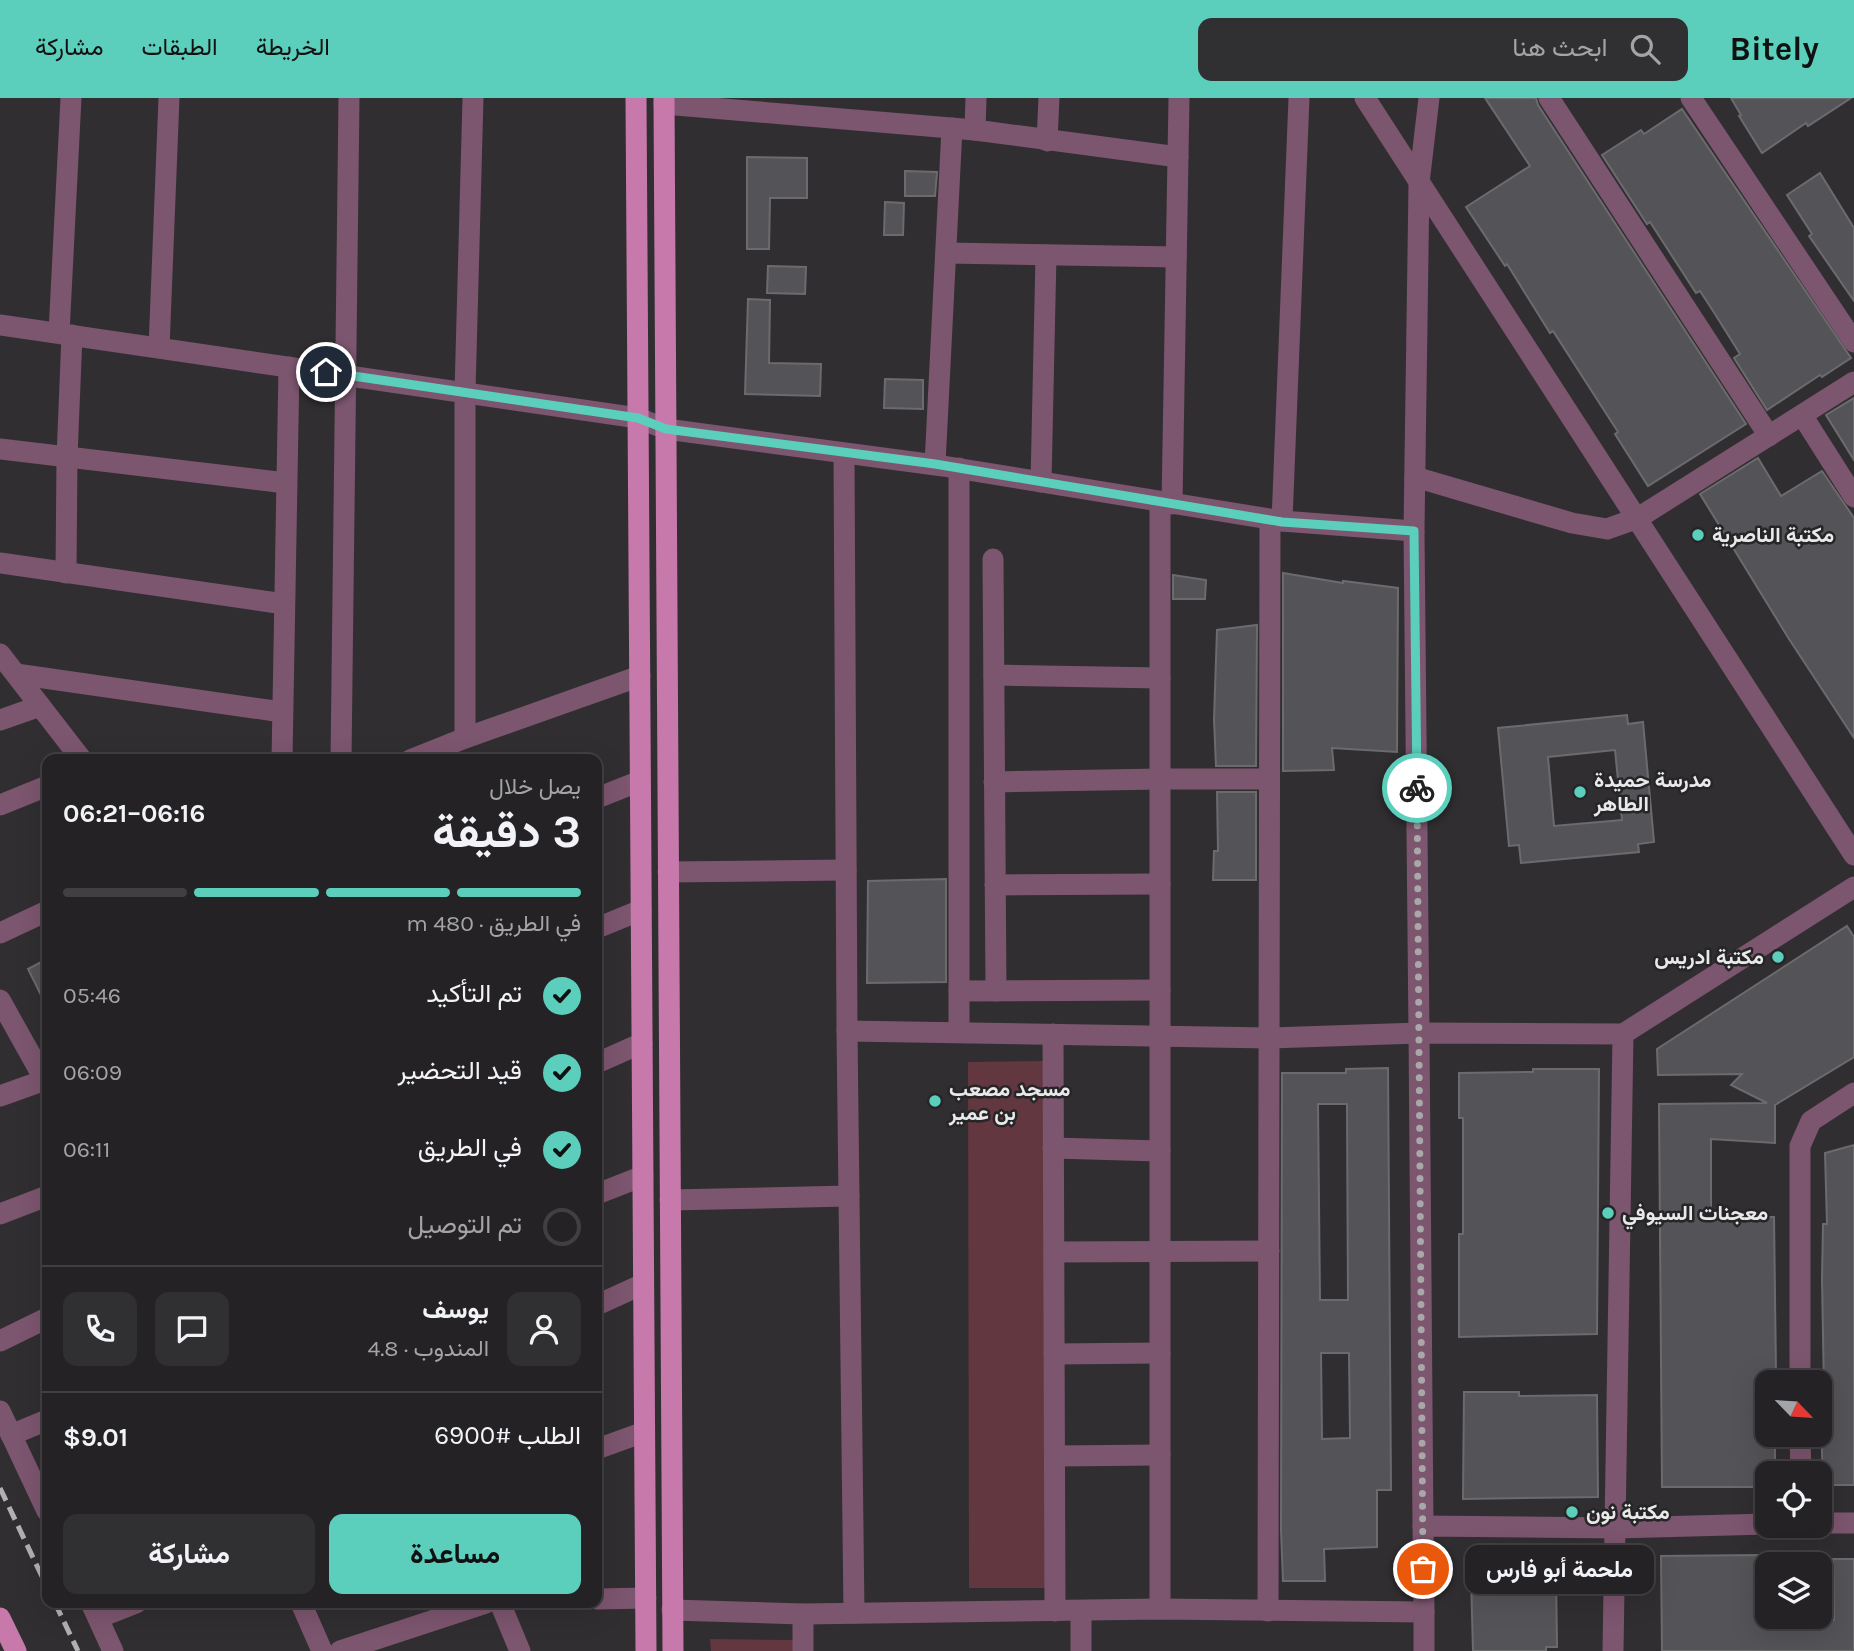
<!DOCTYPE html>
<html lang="ar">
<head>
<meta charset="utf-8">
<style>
  body { margin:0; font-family:Karla,Vazirmatn,sans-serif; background:#302f32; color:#f1f3f6; direction:rtl; height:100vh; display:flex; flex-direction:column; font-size:26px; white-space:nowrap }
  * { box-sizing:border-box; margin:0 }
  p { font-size:23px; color:#a3a4a7 }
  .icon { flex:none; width:38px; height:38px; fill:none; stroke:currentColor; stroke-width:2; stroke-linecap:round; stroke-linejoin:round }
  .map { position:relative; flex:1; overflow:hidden; direction:ltr }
  .details { position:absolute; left:42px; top:656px; width:560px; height:854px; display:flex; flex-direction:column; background:#242225; border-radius:14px; box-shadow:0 7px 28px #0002,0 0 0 2px #413f42; direction:rtl }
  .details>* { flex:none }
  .needle { width:46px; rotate:115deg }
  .controls { position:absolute; left:1755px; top:1272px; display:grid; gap:14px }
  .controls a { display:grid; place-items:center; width:77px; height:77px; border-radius:14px; background:#242225; box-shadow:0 7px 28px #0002,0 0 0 2px #413f42; font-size:35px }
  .pin { position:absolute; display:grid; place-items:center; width:60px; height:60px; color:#fff; margin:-30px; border:4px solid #fff; border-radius:50%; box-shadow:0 2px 7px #0007 }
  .courier { position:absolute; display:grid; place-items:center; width:70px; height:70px; margin:-35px; border:5px solid #5bcebc; border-radius:50%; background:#fff; color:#222; box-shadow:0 2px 9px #0007 }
  .bubble { position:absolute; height:49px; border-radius:14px; background:#242225; box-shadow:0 7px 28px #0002,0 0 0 2px #413f42; font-size:23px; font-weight:700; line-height:49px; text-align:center; direction:rtl }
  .summary em { font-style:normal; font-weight:700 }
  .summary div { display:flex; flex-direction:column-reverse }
  .summary { display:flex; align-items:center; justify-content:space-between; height:119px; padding:0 21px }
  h1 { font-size:46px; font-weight:700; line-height:52px }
  .bar { display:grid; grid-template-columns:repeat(4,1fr); gap:10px 7px; align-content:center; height:84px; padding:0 21px }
  .bar i { height:9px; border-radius:5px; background:#413f42 }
  .bar .active { background:#5bcebc }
  .bar p { grid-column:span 4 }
  .line { display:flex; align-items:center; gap:18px; padding:0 21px; border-top:2px solid #413f42 }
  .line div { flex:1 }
  .round { display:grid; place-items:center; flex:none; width:74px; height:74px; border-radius:14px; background:#302f32 }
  ol { padding:0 21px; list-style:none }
  li { display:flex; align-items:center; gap:21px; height:77px }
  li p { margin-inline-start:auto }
  li .icon { padding:7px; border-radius:50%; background:#5bcebc; color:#111; stroke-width:4 }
  li:last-child { color:#a3a4a7 }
  li i { width:38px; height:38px; border:4px solid #413f42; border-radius:50% }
  .action { display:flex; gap:14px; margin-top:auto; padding:14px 21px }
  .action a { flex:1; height:80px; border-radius:14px; background:#5bcebc; color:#111; font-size:28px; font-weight:700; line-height:80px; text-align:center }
  .action a+a { background:#302f32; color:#f1f3f6 }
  header { display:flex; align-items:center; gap:42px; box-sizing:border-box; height:98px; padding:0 35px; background:#5bcebc; color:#111 }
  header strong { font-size:33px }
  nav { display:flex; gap:38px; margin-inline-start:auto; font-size:24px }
  .search { width:490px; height:63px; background:#302f32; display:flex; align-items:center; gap:18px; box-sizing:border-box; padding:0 24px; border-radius:14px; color:#a3a4a7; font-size:26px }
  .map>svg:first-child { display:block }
  .green { fill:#623740 }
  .building { fill:#545357; stroke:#6b6b6e; stroke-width:2; fill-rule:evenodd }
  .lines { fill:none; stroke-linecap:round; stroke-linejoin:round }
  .minor { stroke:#7c556e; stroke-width:21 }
  .major { stroke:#c779ac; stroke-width:21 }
  .rail { stroke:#b2b1b2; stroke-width:5; stroke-dasharray:14 7; stroke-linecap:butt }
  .done { stroke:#a9a8a9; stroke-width:7; stroke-dasharray:0 12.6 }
  .route { stroke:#5bcebc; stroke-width:9 }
  .poi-dot { fill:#5bcebc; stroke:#262527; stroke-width:2.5 }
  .labels { text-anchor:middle; stroke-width:5; stroke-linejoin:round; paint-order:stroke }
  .poi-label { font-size:21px; font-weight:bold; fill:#eae9ea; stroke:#262527; text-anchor:start }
</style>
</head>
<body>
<header>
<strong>Bitely</strong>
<div class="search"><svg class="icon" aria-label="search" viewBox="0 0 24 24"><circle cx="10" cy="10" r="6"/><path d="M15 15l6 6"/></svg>ابحث هنا</div>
<nav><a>الخريطة</a><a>الطبقات</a><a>مشاركة</a></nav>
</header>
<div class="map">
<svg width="1854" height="1553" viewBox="0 0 1854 1553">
  <rect width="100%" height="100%" fill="#302e31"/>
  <!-- green -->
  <g class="green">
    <polygon points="1044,963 1047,1490 969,1490 968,964"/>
    <polygon points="710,1541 793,1542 793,1553 711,1553"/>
  </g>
  <!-- building -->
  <g class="building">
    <polygon points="1485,0 1536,0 1538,7 1746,326 1648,388 1615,336 1618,334 1553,233 1550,235 1507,166 1505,168 1466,109 1530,68"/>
    <polygon points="1731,0 1851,0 1808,28 1806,25 1762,55 1739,18 1741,17"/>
    <polygon points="1682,11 1851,260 1822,279 1820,277 1767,312 1734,260 1740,256 1715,216 1700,193 1696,195 1650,124 1647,126 1602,57 1641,32 1644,36"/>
    <polygon points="747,59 807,60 807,100 770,100 769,151 747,151"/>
    <polygon points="905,73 937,74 935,98 905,98"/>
    <polygon points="1820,75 1854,130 1854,203 1809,138 1812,136 1787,97"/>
    <polygon points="885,104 904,105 903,137 884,137"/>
    <polygon points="768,168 806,169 805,196 767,195"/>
    <polygon points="748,201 770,202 769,265 821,266 820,298 745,296"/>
    <polygon points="885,281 923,282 923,311 884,310"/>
    <polygon points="1854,300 1854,362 1826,317"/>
    <polygon points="1758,360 1781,398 1822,373 1854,420 1854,640 1789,541 1700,396"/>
    <polygon points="1283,475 1343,485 1343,483 1398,490 1397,654 1332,650 1334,672 1283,673"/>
    <polygon points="1173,477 1206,482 1205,501 1173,501"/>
    <polygon points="1257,527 1256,668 1216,668 1214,621 1217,532"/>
    <path d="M1627,617L1628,626L1643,624L1654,744L1638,746L1639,754L1521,765L1519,747L1509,748L1498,630ZM1615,652L1622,722L1554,728L1548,659Z"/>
    <polygon points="1217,694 1256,694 1256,782 1213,782 1214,753 1218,753"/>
    <polygon points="946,781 946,884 867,885 868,783"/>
    <polygon points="1847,828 1854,839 1854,959 1775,1007 1775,1045 1711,1041 1711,1119 1774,1119 1776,1277 1768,1277 1768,1347 1775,1347 1775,1376 1768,1376 1768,1389 1662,1389 1659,1006 1767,1005 1731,987 1742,976 1658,977 1657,951"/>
    <polygon points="47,861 47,909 28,871"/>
    <path d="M1388,970L1391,1392H1377V1449L1324,1451L1325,1483H1283L1281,1432L1282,975H1346V971ZM1318,1006H1347L1348,1202H1320ZM1321,1255H1349L1350,1340L1322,1341Z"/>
    <polygon points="1533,971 1599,971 1597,1236 1459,1239 1459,1136 1463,1136 1463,1020 1459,1020 1459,975 1533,974"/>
    <polygon points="1854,1047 1854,1387 1823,1387 1820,1292 1824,1292 1822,1181 1823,1126 1827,1126 1825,1055"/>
    <polygon points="1464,1294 1519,1294 1519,1298 1597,1297 1598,1399 1463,1401"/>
    <polygon points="1759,1457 1760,1523 1834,1522 1833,1461 1854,1461 1854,1553 1662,1553 1661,1458"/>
    <polygon points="1556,1477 1557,1549 1546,1549 1546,1553 1473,1553 1471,1479"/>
  </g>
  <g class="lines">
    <!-- minor -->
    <g class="minor">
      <polyline points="1365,0 1854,757"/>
      <polyline points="1549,0 1769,338"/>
      <polyline points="1691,0 1854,244"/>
      <polyline points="664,6 975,32 1178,59"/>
      <polyline points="975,32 976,0"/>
      <polyline points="1047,43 1049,0"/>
      <polyline points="946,155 1176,159"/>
      <polyline points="0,227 638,320 666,331 943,368 1282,423 1414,433"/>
      <polyline points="59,235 71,0"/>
      <polyline points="159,250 169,0"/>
      <polyline points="1802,317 1854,399"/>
      <polyline points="0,351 286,385"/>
      <polyline points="844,356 847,933 854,1515"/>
      <polyline points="935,366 952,30"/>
      <polyline points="1415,379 1572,425 1607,431 1638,420 1854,284"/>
      <polyline points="1041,384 1046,157"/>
      <polyline points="1160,404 1160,1511"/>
      <polyline points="1172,406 1179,0"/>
      <polyline points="1282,423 1299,0"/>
      <polyline points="993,461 996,893"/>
      <polyline points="0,465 284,506"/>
      <polyline points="66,475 67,359 72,237"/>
      <polyline points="0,556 82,662"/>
      <polyline points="16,576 282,614"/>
      <polyline points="994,577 1160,580"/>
      <polyline points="0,622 40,608"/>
      <polyline points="465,640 465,294 473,0"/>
      <polyline points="282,662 289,269"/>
      <polyline points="341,662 349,0"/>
      <polyline points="410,662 465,640 640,578"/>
      <polyline points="994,684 1160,681 1269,681"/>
      <polyline points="597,700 640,683"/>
      <polyline points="0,707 47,688"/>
      <polyline points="668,774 846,772"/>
      <polyline points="995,787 1160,786"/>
      <polyline points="597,830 641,812"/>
      <polyline points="0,835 47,813"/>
      <polyline points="959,893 1160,892"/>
      <polyline points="0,902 47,986"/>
      <polyline points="847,933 1269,940 1419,935 1414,433 1419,85 1429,0"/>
      <polyline points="959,934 959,370"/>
      <polyline points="1053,936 1055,1513"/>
      <polyline points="1623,936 1854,789"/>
      <polyline points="597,965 642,945"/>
      <polyline points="0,998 45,982"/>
      <polyline points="1053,1050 1160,1053"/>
      <polyline points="597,1096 643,1078"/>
      <polyline points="670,1102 849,1098"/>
      <polyline points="0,1116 47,1098"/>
      <polyline points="1054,1154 1269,1153"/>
      <polyline points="597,1207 643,1186"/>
      <polyline points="0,1243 47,1220"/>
      <polyline points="1054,1256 1160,1255"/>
      <polyline points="1800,1284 1800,1048 1811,1023 1854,995"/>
      <polyline points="0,1313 47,1413"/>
      <polyline points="11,1337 47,1322"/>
      <polyline points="1800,1337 1801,1376"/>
      <polyline points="597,1351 644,1334"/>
      <polyline points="1055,1358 1160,1357"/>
      <polyline points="1820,1425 1854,1425"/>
      <polyline points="1423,1428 1419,935 1623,936 1613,1553"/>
      <polyline points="597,1501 646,1500"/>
      <polyline points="91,1505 113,1553"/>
      <polyline points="301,1505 322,1553"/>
      <polyline points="500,1505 520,1553"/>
      <polyline points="672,1512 803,1516 1160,1511 1424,1514 1423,1428 1616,1430 1768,1426"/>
      <polyline points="1081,1513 1081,1553"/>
      <polyline points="1268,1513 1270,422"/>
      <polyline points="1424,1514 1424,1553"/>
      <polyline points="803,1516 803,1553"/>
      <polyline points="98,1520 136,1505"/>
      <polyline points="340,1553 486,1505"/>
    </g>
    <!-- major -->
    <g class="major">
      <polyline points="636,0 646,1553"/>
      <polyline points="664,0 673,1553"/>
      <polyline points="0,1520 16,1553"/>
    </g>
    <!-- rail -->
    <g class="rail">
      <polyline points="0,1390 47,1489"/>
      <polyline points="55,1505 78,1553"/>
    </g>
  </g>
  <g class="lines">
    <!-- done -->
    <polyline class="done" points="1417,690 1423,1471"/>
    <!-- route -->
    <polyline class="route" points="326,274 638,320 666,331 935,366 1282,424 1414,433 1417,690"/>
  </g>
  <!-- markers -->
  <g class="poi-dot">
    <circle cx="1698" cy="437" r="7"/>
    <circle cx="1580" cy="694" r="7"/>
    <circle cx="1778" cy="859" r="7"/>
    <circle cx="935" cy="1003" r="7"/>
    <circle cx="1608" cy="1115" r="7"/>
    <circle cx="1572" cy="1414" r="7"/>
  </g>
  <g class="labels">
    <!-- poi labels -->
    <g class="poi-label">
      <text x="1712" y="444">مكتبة الناصرية</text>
      <text x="1594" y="689">مدرسة حميدة<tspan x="1594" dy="24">الطاهر</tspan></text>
      <text x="1764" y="866" text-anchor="end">مكتبة ادريس</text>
      <text x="949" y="998">مسجد مصعب<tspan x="949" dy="24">بن عمير</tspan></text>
      <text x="1622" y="1122">معجنات السيوفي</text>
      <text x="1586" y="1421">مكتبة نون</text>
    </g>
  </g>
</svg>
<div class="controls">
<a><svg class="needle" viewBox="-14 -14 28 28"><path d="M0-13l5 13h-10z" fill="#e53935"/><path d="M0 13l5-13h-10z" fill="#a3a4a7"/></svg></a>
<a><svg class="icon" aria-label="locate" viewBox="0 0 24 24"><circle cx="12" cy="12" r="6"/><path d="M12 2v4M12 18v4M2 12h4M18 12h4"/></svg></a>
<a><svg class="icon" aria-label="layers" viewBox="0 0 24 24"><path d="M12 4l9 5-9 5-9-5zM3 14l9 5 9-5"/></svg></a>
</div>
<div class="pin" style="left:1423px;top:1471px;background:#ea580c"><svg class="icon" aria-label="bag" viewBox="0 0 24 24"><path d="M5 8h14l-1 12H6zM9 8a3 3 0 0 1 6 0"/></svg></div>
<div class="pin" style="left:326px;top:274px;background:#1f2937"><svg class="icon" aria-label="home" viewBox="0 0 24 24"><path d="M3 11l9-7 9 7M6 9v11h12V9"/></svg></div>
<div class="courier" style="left:1417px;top:690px"><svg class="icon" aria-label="bike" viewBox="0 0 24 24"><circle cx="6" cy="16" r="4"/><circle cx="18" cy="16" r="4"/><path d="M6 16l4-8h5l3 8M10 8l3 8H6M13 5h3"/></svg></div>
<div class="bubble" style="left:1465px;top:1447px;width:189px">ملحمة أبو فارس</div>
<section class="details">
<div class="summary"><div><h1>3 دقيقة</h1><p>يصل خلال</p></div><em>06:16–06:21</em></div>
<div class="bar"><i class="active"></i><i class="active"></i><i class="active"></i><i></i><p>في الطريق · 480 m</p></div>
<ol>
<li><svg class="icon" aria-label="check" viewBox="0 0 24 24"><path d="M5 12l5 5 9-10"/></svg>تم التأكيد<p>05:46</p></li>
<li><svg class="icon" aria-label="check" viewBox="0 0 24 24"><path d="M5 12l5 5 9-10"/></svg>قيد التحضير<p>06:09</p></li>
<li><svg class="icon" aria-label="check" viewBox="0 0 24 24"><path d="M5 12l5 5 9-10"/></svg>في الطريق<p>06:11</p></li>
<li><i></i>تم التوصيل</li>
</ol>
<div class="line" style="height:126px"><a class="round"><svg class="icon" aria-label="person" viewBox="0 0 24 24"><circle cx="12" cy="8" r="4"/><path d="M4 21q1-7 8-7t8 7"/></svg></a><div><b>يوسف</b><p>المندوب · 4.8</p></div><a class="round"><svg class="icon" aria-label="chat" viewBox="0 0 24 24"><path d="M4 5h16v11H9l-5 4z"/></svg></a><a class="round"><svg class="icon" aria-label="phone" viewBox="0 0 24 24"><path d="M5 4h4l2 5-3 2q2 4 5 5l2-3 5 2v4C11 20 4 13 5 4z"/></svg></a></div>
<div class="line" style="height:91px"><div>الطلب #6900</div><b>$9.01</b></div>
<div class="action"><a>مساعدة</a><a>مشاركة</a></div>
</section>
</div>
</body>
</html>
